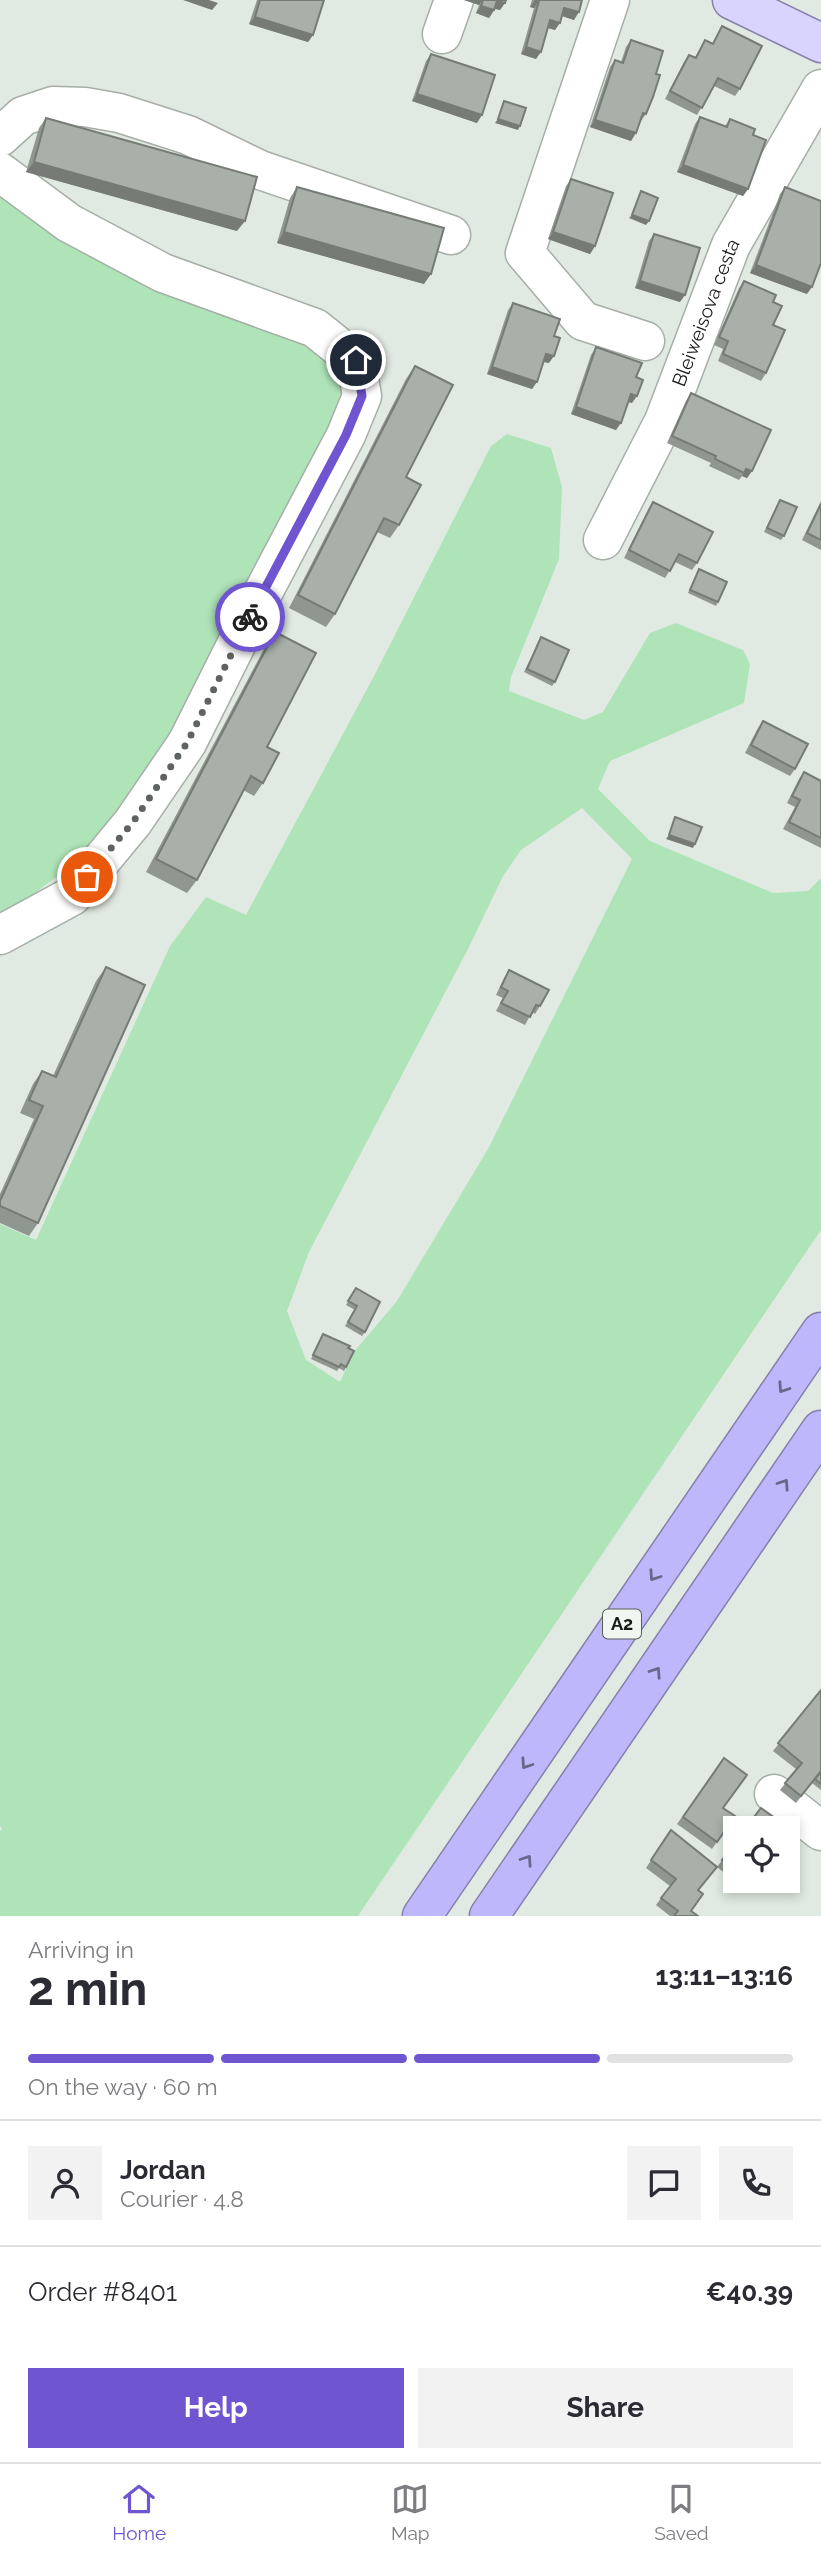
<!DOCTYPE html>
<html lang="en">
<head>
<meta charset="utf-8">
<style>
  body { margin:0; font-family:Raleway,sans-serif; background:#f2f2f3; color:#2b2b33; height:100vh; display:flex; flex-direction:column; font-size:26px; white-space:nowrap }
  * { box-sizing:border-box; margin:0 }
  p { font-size:23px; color:#7c7c81 }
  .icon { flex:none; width:38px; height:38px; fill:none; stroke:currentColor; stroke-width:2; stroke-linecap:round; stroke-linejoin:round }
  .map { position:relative; height:1916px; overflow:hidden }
  .sheet { display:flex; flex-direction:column; background:#fff; flex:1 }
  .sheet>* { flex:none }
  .buttons { position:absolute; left:723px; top:1816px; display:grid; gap:14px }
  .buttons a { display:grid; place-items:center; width:77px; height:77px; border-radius:0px; background:#fff; box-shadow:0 4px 10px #0003; font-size:35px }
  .pin { position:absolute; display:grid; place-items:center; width:60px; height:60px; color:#fff; margin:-30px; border:4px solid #fff; border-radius:50%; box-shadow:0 2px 7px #0007 }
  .courier { position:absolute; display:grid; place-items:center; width:70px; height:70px; margin:-35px; border:5px solid #6f55cf; border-radius:50%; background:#fff; color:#222; box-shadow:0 2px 9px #0007 }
  .overview em { font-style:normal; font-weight:700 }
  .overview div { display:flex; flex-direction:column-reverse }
  .overview { display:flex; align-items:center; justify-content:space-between; height:119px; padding:0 28px }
  h1 { font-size:46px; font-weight:700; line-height:52px }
  .bar { display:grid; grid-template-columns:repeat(4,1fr); gap:10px 7px; align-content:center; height:84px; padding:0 28px }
  .bar i { height:9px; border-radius:5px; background:#e1e1e2 }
  .bar .current { background:#6f55cf }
  .bar p { grid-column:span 4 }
  .line { display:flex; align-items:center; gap:18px; padding:0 28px; border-top:2px solid #e1e1e2 }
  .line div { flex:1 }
  .round { display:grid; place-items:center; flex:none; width:74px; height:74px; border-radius:0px; background:#f2f2f3 }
  .cta { display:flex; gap:14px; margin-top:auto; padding:14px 28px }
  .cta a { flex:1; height:80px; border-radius:0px; background:#6f55cf; color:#fff; font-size:28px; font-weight:700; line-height:80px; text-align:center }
  .cta a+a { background:#f2f2f3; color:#2b2b33 }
  .menu { display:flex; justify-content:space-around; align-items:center; height:98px; border-top:2px solid #e1e1e2; background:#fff; font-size:19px; color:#7c7c81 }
  .menu a { display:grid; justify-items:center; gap:4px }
  .menu .current { color:#6f55cf }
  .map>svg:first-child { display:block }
  .green { fill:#afe3b8; fill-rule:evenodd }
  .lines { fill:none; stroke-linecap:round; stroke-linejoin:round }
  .minor-casing { stroke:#a6aea7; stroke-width:41 }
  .major-casing { stroke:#8480ac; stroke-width:41 }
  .highway-casing { stroke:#8480ac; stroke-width:41 }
  .minor { stroke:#fff; stroke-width:38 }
  .major { stroke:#d8d4fd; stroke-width:38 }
  .highway { stroke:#beb7fb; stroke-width:38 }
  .wall { fill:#909791 }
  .shaded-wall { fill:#767b76 }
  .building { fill:#a8b0a9; stroke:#767b76; stroke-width:2 }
  .oneway { stroke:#6a688a }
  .done { stroke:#5e635f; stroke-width:7; stroke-dasharray:0 12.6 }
  .route { stroke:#6f55cf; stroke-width:9 }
  .labels { text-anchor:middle; stroke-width:5; stroke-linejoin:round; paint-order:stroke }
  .shield { fill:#eff7f0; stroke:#585c59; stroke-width:2 }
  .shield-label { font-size:18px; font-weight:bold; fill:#171a18 }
  .street-label { font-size:19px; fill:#171a18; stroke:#eff7f0 }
</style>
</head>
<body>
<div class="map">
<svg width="821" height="1916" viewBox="0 0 821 1916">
  <rect width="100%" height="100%" fill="#e1eae2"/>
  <!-- green -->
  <g class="green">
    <polygon points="0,178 313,336 353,391 174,739 114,824 76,862 35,893 0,914"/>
    <path d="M507,434L551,448L562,487L559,559L511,677L509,691L584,720L603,712L650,633L676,623L743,650L750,664L744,703L610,761L598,789L650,841L773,893L808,891L821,878V1230L358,1916H0V1831L2,1829L0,1826V1224L36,1240L170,946L206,897L246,915L373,678L491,446ZM582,808L632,859L488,1149L397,1301L353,1353L340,1382L306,1360L287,1311L309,1252L469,947L503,876L521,850Z"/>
  </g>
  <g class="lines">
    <defs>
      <g id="minor">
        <polyline points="610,0 525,253 583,321 645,341"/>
        <polyline points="442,34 454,0"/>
        <polyline points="0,137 23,116 53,106 85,107 119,113 188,135 260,170 451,235"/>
        <polyline points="0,172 69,223 163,273 315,328 356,361 362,396 346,435 248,621 187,743 133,822 72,896 0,935"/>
        <path id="s1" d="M603,540L664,421L731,245L821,89"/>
        <polyline points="774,1794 821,1831"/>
      </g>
      <polyline id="major" points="732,0 821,43"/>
      <g id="highway">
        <polyline points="422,1916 821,1332"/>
        <polyline points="489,1916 821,1430"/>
      </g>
    </defs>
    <!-- minor casing -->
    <use href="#minor" class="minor-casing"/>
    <!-- major casing -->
    <use href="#major" class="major-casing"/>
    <!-- highway casing -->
    <use href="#highway" class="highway-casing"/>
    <!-- minor -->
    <use href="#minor" class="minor"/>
    <!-- major -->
    <use href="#major" class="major"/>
    <!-- highway -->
    <use href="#highway" class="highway"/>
  </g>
  <!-- wall -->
  <g class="wall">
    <polygon points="257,0 324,0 313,35 308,42 249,24"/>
    <polygon points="464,0 506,0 500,10 495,9 489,18 476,13 479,5"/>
    <polygon points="532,0 582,0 574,20 562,16 555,30 548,28 536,59 521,54 534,8 530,7"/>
    <polygon points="722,26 740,89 735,96 714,86 697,115 665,99 684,62 689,55 695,57 705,40 712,44"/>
    <polygon points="631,40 656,74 646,114 641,121 631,141 590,127 610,67 615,60 621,62 626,47"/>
    <polygon points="431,54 477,123 412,101 426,61"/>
    <polygon points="700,117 725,126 730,119 753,135 748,189 743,196 677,172 695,124"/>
    <polygon points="46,118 237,231 26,172 39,128"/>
    <polygon points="571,179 595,246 590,254 548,239 566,186"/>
    <polygon points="297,187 424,284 277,243 290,198"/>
    <polygon points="785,187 807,294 750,273 780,194"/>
    <polygon points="654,234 680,302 635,288 649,241"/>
    <polygon points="744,281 773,302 773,325 766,373 761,381 718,361 723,349 714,345 739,288"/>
    <polygon points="513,303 549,363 543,362 532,389 487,374 508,310"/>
    <polygon points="596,347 636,377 632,403 628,402 616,430 571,414 591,355"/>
    <polygon points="415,366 406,477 399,525 390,538 377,532 335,614 326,627 289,608 406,379"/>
    <polygon points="691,393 752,471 747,478 742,476 739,480 709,466 711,463 667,443 686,401"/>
    <polygon points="780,500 784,536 781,540 764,532"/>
    <polygon points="821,501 821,550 802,540"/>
    <polygon points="653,502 697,563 692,570 675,562 665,578 624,558 648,510"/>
    <polygon points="699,569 718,602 716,606 688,593"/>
    <polygon points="275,632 267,747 263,783 254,796 243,790 197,880 187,893 146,872 266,645"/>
    <polygon points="541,637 555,682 552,686 524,672"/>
    <polygon points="763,721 795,769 790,776 745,753 758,728"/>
    <polygon points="804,772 821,781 821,848 783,829 795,807 787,803 799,779"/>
    <polygon points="106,967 38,1223 29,1236 0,1223 0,1194 34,1119 20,1113 33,1084 42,1071 53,1076 96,981"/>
    <polygon points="509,970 540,1006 535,1014 532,1012 525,1025 496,1011 503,998 496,995 504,978"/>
    <polygon points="356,1288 365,1332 362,1336 345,1326 355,1310 346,1305"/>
    <polygon points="323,1334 348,1348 346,1367 344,1371 339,1368 337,1371 311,1359"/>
    <polygon points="821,1690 821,1790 812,1783 796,1803 780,1790 796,1769 773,1751"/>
    <polygon points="724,1758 723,1808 735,1816 712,1849 677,1824"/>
    <polygon points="671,1830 717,1867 699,1890 691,1911 698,1916 670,1916 656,1905 670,1886 646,1868"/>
    <polygon points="735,1843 735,1881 717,1867"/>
    <polygon points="736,1881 755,1881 748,1890"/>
  </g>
  <!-- shaded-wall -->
  <g class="shaded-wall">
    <polygon points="183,0 209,0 218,3 212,10"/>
    <polygon points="464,0 482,0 479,5"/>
    <polygon points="535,0 539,1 534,8 530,7"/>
    <polygon points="497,1 505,3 500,10 492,8"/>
    <polygon points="481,6 494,10 489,18 476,13"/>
    <polygon points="564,8 579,12 574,20 559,15"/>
    <polygon points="255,17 313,35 308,42 249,24"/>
    <polygon points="550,20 560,23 555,30 545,27"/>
    <polygon points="526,47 541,52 536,59 521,54"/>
    <polygon points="417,94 482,115 477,123 412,101"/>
    <polygon points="498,119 520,126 518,130 495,123"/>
    <polygon points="595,120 636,133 631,141 590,127"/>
    <polygon points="34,162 245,221 237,231 26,172"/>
    <polygon points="683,165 748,189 743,196 677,172"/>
    <polygon points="632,215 649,221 646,225 629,218"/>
    <polygon points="284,232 431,274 424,284 277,243"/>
    <polygon points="553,232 595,246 590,254 548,239"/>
    <polygon points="756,265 812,287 807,294 750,273"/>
    <polygon points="640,281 685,295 680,302 635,288"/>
    <polygon points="546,354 554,356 549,363 541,361"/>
    <polygon points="492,367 537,382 532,389 487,374"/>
    <polygon points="631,394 637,396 632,403 626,401"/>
    <polygon points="576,407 621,423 616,430 571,414"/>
    <polygon points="746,469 752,471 747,478 742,476"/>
    <polygon points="669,835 695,844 693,848 666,839"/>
  </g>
  <!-- building -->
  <g class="building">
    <polygon points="260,0 324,0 313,35 255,17"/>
    <polygon points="483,0 506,0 505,3 497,1 494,10 481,6"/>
    <polygon points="535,0 582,0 579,12 564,8 560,23 550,20 541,52 526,47 539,1"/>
    <polygon points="722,26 762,46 740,89 718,78 702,108 670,91 689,55 696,58 705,40 713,44"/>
    <polygon points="631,40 663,51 656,74 660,75 653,97 646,114 643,113 636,133 595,120 615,60 623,63"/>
    <polygon points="431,54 495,75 482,115 417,94"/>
    <polygon points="504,101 526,108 520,126 498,119"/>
    <polygon points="700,117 727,127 730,119 755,129 753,135 766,140 748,189 683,165"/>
    <polygon points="46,118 257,177 245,221 34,162"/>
    <polygon points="571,179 613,193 595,246 553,232"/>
    <polygon points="297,187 444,228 431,274 284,232"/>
    <polygon points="785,187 821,201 821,263 812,287 756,265"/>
    <polygon points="641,191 658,198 649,221 632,215"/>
    <polygon points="654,234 700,248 685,295 640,281"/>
    <polygon points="744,281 776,295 773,302 782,306 773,325 785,330 766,373 723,354 728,341 719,337"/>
    <polygon points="513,303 560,319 554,336 560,338 554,356 546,354 537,382 492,367"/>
    <polygon points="596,347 642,363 636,377 643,380 637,396 631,394 621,423 576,407"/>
    <polygon points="415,366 453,385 406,477 421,485 399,525 384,518 335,614 298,595"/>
    <polygon points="691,393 771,430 752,471 746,469 744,473 715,459 716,456 672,436"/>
    <polygon points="780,500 797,507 784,536 767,528"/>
    <polygon points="653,502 713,532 697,563 679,554 670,571 629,550"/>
    <polygon points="821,504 821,540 807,533"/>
    <polygon points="699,569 727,582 718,602 690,590"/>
    <polygon points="275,632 316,653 267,747 279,753 263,783 251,776 197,880 156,859"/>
    <polygon points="541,637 569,650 555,682 527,669"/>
    <polygon points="763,721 808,744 795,769 751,745"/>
    <polygon points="804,772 821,781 821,838 789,822 800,800 792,796"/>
    <polygon points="675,817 702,827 695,844 669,835"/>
    <polygon points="106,967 145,985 38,1223 0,1206 0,1201 43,1106 29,1100 42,1071 56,1077"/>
    <polygon points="509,970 549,990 540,1006 536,1005 530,1017 501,1003 508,991 501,987"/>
    <polygon points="356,1288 380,1302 365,1332 348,1322 357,1306 348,1301"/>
    <polygon points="323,1334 350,1346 348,1348 354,1351 346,1367 341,1364 339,1367 313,1355"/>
    <polygon points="821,1690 821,1771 801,1796 785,1783 802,1763 778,1743"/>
    <polygon points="724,1758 747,1775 723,1808 735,1816 717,1842 683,1817"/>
    <polygon points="821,1772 821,1784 815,1779"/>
    <polygon points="761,1808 793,1831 788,1838 788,1829 745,1829"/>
    <polygon points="671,1830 717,1867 698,1890 703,1894 691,1911 698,1916 674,1916 678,1911 661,1898 676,1879 651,1860"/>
    <polygon points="735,1843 735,1869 722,1860"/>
  </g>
  <!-- one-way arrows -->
  <defs><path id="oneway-chevron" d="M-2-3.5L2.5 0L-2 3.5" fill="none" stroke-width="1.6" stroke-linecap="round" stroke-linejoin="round" transform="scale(1.75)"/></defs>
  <g class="oneway">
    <use href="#oneway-chevron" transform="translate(783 1388) rotate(124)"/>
    <use href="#oneway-chevron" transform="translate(784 1484) rotate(-56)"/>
    <use href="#oneway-chevron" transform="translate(654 1576) rotate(124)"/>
    <use href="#oneway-chevron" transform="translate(656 1672) rotate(-56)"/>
    <use href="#oneway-chevron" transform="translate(526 1764) rotate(124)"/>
    <use href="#oneway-chevron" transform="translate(527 1860) rotate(-56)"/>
  </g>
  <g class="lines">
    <!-- done -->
    <polyline class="done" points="87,877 133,822 187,743 250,617"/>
    <!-- route -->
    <polyline class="route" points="250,617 346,435 362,396 356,360"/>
  </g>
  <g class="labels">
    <!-- shield labels -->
    <rect class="shield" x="603" y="1609.5" width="38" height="29" rx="5"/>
    <g class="shield-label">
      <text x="622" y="1630">A2</text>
    </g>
    <!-- street labels -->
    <g class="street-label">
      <text dy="7" stroke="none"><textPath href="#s1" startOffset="250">Bleiweisova cesta</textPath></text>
    </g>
  </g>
</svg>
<div class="buttons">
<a><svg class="icon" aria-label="locate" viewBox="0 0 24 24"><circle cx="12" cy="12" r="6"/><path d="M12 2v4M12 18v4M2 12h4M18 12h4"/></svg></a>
</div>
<div class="pin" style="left:87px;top:877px;background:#ea580c"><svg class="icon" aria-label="bag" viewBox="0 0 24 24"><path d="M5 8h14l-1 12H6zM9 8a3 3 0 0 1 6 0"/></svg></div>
<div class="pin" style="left:356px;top:360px;background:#1f2937"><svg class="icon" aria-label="home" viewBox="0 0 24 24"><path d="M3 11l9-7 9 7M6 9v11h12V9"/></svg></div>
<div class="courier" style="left:250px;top:617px"><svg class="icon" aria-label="bike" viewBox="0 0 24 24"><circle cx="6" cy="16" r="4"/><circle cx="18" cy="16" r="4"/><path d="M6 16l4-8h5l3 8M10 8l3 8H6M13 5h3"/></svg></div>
</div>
<section class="sheet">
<div class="overview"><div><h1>2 min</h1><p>Arriving in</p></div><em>13:11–13:16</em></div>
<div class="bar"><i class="current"></i><i class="current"></i><i class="current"></i><i></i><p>On the way · 60 m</p></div>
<div class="line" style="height:126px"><a class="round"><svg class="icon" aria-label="person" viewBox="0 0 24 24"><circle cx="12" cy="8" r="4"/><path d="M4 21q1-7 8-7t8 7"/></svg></a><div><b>Jordan</b><p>Courier · 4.8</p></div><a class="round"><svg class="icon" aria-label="chat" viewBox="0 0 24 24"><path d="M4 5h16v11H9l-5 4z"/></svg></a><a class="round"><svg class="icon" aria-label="phone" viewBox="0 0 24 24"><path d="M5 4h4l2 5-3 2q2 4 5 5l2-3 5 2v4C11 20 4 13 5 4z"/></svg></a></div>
<div class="line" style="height:91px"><div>Order #8401</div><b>€40.39</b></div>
<div class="cta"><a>Help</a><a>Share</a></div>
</section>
<nav class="menu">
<a class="current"><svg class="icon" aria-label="home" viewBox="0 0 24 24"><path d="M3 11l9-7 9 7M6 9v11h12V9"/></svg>Home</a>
<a><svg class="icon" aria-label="map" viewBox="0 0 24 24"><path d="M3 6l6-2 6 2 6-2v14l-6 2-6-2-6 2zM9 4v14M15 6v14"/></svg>Map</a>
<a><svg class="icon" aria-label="saved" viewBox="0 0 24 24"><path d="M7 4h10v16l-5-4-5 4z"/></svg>Saved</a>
</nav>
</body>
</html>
